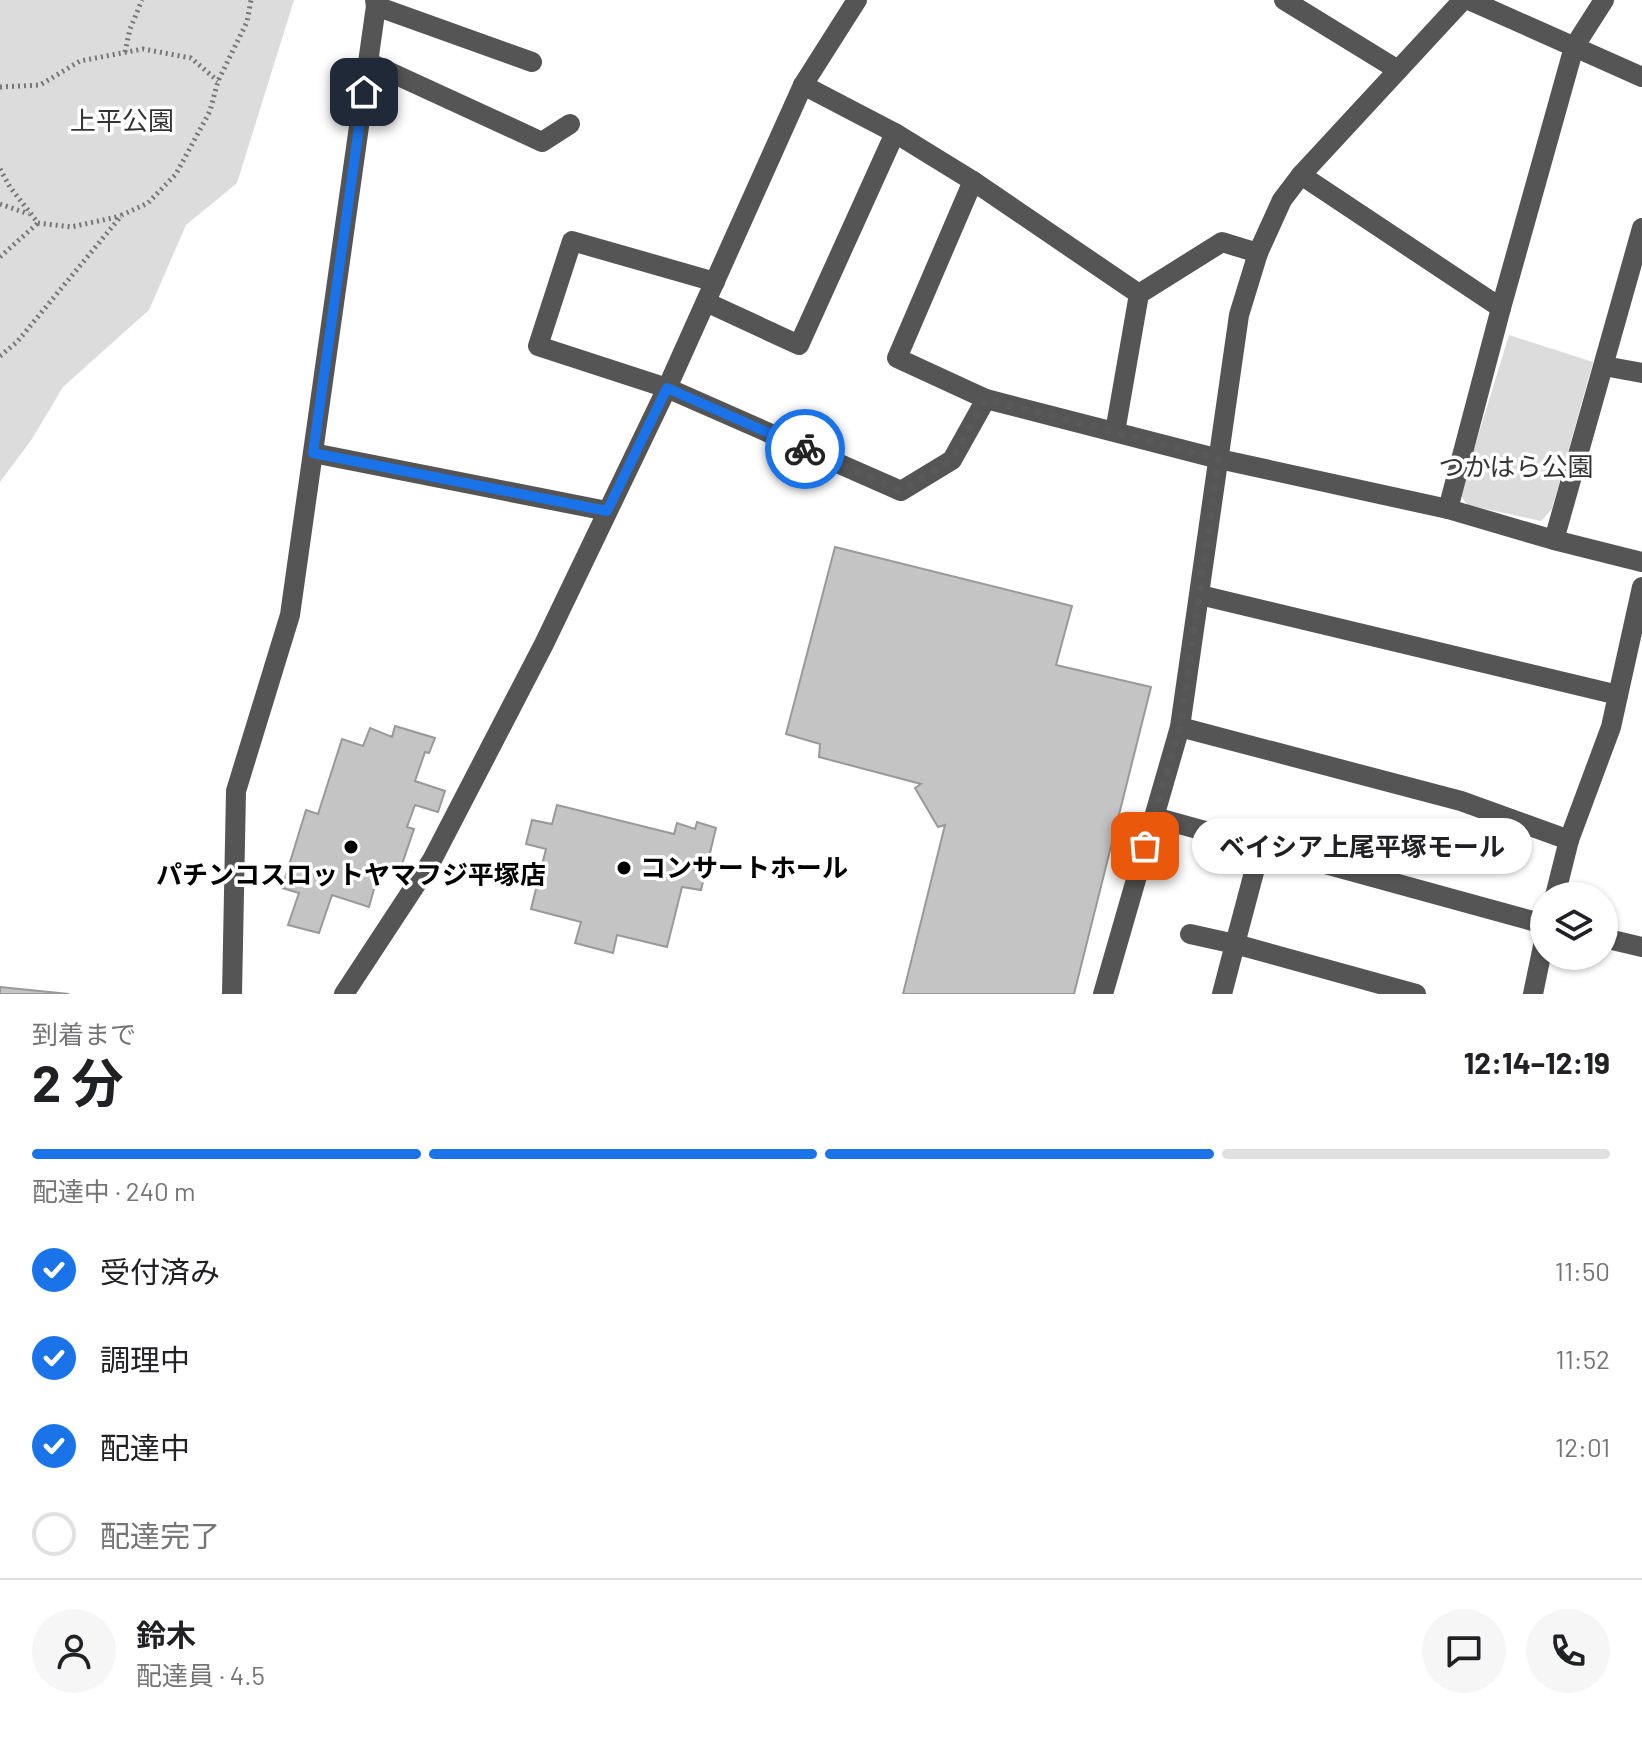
<!DOCTYPE html>
<html lang="ja">
<head>
<meta charset="utf-8">
<style>
  body { margin:0; font-family:Barlow,"Noto Sans JP",sans-serif; background:#f6f6f6; color:#202124; height:100vh; display:flex; flex-direction:column; font-size:30px; white-space:nowrap }
  * { box-sizing:border-box; margin:0 }
  p { font-size:26px; color:#757577 }
  .icon { flex:none; width:44px; height:44px; fill:none; stroke:currentColor; stroke-width:2; stroke-linecap:round; stroke-linejoin:round }
  .map { position:relative; height:994px; overflow:hidden }
  .sheet { display:flex; flex-direction:column; background:#fff; flex:1 }
  .sheet>* { flex:none }
  .controls { position:absolute; left:1530px; top:882px; display:grid; gap:16px }
  .controls a { display:grid; place-items:center; width:88px; height:88px; border-radius:50%; background:#fff; box-shadow:0 2px 6px #0004; font-size:40px }
  .pin { position:absolute; display:grid; place-items:center; width:68px; height:68px; color:#fff; margin:-34px; border-radius:16px; box-shadow:0 4px 12px #0006 }
  .courier { position:absolute; display:grid; place-items:center; width:80px; height:80px; margin:-40px; border:6px solid #1a73e8; border-radius:50%; background:#fff; color:#222; box-shadow:0 2px 10px #0007 }
  .bubble { position:absolute; height:56px; border-radius:28px; background:#fff; box-shadow:0 2px 6px #0004; font-size:26px; font-weight:700; line-height:56px; text-align:center }
  .headline em { font-style:normal; font-weight:700 }
  .headline div { display:flex; flex-direction:column-reverse }
  .headline { display:flex; align-items:center; justify-content:space-between; height:136px; padding:0 32px }
  h1 { font-size:52px; font-weight:700; line-height:60px }
  .bar { display:grid; grid-template-columns:repeat(4,1fr); gap:12px 8px; align-content:center; height:96px; padding:0 32px }
  .bar i { height:10px; border-radius:6px; background:#e0e0e0 }
  .bar .on { background:#1a73e8 }
  .bar p { grid-column:span 4 }
  .line { display:flex; align-items:center; gap:20px; padding:0 32px; border-top:2px solid #e0e0e0 }
  .line div { flex:1 }
  .round { display:grid; place-items:center; flex:none; width:84px; height:84px; border-radius:42px; background:#f6f6f6 }
  ol { padding:0 32px; list-style:none }
  li { display:flex; align-items:center; gap:24px; height:88px }
  li p { margin-inline-start:auto }
  li .icon { padding:8px; border-radius:50%; background:#1a73e8; color:#fff; stroke-width:4 }
  li:last-child { color:#757577 }
  li i { width:44px; height:44px; border:4px solid #e0e0e0; border-radius:50% }
  .map>svg:first-child { display:block }
  .green { fill:#dcdcdc }
  .building { fill:#c4c4c4; stroke:#999; stroke-width:2 }
  .lines { fill:none; stroke-linecap:round; stroke-linejoin:round }
  .path { stroke:#777; stroke-width:5; stroke-dasharray:2 4; stroke-linecap:butt }
  .minor { stroke:#555; stroke-width:20 }
  .done { stroke:#595959; stroke-width:8; stroke-dasharray:0 14.4 }
  .route { stroke:#1a73e8; stroke-width:10 }
  .poi-dot { fill:#000; stroke:#fff; stroke-width:3 }
  .labels { text-anchor:middle; stroke-width:7; stroke-linejoin:round; paint-order:stroke }
  .park-label { font-size:26px; fill:#333; stroke:#fff }
  .poi-label { font-size:26px; font-weight:bold; fill:#000; stroke:#fff; text-anchor:start }
</style>
</head>
<body>
<div class="map">
<svg width="1642" height="994" viewBox="0 0 1642 994">
  <rect width="100%" height="100%" fill="#fff"/>
  <!-- green -->
  <g class="green">
    <polygon points="0,0 294,0 237,183 186,225 149,310 63,387 32,439 0,482"/>
    <polygon points="1509,335 1593,362 1552,509 1541,521 1468,505 1460,495"/>
  </g>
  <!-- building -->
  <g class="building">
    <polygon points="835,547 1072,606 1056,665 1151,687 1074,994 903,994 945,825 938,827 915,788 921,784 819,757 820,744 786,734"/>
    <polygon points="395,726 435,738 429,753 425,752 415,781 445,791 438,812 415,805 407,827 414,829 400,870 381,864 369,907 332,895 319,933 288,925 299,893 282,888 306,810 318,814 342,739 363,746 370,728 392,737"/>
    <polygon points="557,805 674,834 677,823 695,829 697,822 716,828 701,890 682,887 667,947 617,935 613,953 575,943 581,922 531,909 546,849 526,844 532,820 552,824"/>
    <polygon points="0,987 69,994 0,994"/>
  </g>
  <g class="lines">
    <!-- path -->
    <g class="path">
      <polyline points="125,52 130,29 142,0"/>
      <polyline points="0,87 40,85 80,61 143,49 191,58 218,81"/>
      <polyline points="0,169 10,187 38,223 71,227 121,216"/>
      <polyline points="0,204 29,214"/>
      <polyline points="0,257 38,223"/>
      <polyline points="0,356 17,342 122,215 148,203 176,174 210,111 218,81 247,22 251,0"/>
    </g>
    <!-- minor -->
    <g class="minor">
      <polyline points="1284,0 1398,70"/>
      <polyline points="1469,0 1642,77"/>
      <polyline points="376,6 532,62"/>
      <polyline points="368,62 542,142 570,124"/>
      <polyline points="803,85 895,133 973,181 1139,294"/>
      <polyline points="1301,175 1501,308"/>
      <polyline points="973,181 897,358 986,399 1219,459 1448,509 1554,540 1642,562"/>
      <polyline points="715,282 572,241 538,346 667,388 901,491 952,460 986,399"/>
      <polyline points="706,302 799,345 895,133"/>
      <polyline points="1604,366 1642,373"/>
      <polyline points="1115,432 1139,294 1222,242 1258,253"/>
      <polyline points="313,453 607,511"/>
      <polyline points="1448,509 1501,308 1574,47 1604,0"/>
      <polyline points="1554,540 1642,228"/>
      <polyline points="1200,595 1618,695"/>
      <polyline points="1180,727 1461,801 1569,840"/>
      <polyline points="1154,817 1544,924"/>
      <polyline points="1555,896 1569,840 1611,727 1642,587"/>
      <polyline points="1190,934 1235,944 1261,846"/>
      <polyline points="1604,938 1642,947"/>
      <polyline points="232,994 236,791 290,615 376,6 375,0"/>
      <polyline points="344,994 432,860 544,644 667,388 803,85 857,0"/>
      <polyline points="1103,994 1180,727 1239,315 1258,253 1282,200 1301,175 1463,0"/>
      <polyline points="1222,994 1235,944 1416,994"/>
      <polyline points="1533,994 1544,941"/>
    </g>
  </g>
  <g class="lines">
    <!-- done -->
    <polyline class="done" points="805,449 901,491 952,460 986,399 1219,459 1180,727 1145,846"/>
    <!-- route -->
    <polyline class="route" points="364,92 313,453 607,511 667,388 805,449"/>
  </g>
  <!-- markers -->
  <g class="poi-dot">
    <circle cx="351" cy="847" r="8"/>
    <circle cx="624" cy="868" r="8"/>
  </g>
  <g class="labels">
    <!-- park labels -->
    <g class="park-label">
      <text x="122" y="130">上平公園</text>
      <text x="1516" y="476">つかはら公園</text>
    </g>
    <!-- poi labels -->
    <g class="poi-label">
      <text x="640" y="877">コンサートホール</text>
      <text x="351" y="884" text-anchor="middle">パチンコスロットヤマフジ平塚店</text>
    </g>
  </g>
</svg>
<div class="controls">
<a><svg class="icon" aria-label="layers" viewBox="0 0 24 24"><path d="M12 4l9 5-9 5-9-5zM3 14l9 5 9-5"/></svg></a>
</div>
<div class="pin" style="left:1145px;top:846px;background:#ea580c"><svg class="icon" aria-label="bag" viewBox="0 0 24 24"><path d="M5 8h14l-1 12H6zM9 8a3 3 0 0 1 6 0"/></svg></div>
<div class="pin" style="left:364px;top:92px;background:#1f2937"><svg class="icon" aria-label="home" viewBox="0 0 24 24"><path d="M3 11l9-7 9 7M6 9v11h12V9"/></svg></div>
<div class="courier" style="left:805px;top:449px"><svg class="icon" aria-label="bike" viewBox="0 0 24 24"><circle cx="6" cy="16" r="4"/><circle cx="18" cy="16" r="4"/><path d="M6 16l4-8h5l3 8M10 8l3 8H6M13 5h3"/></svg></div>
<div class="bubble" style="left:1192px;top:818px;width:340px">ベイシア上尾平塚モール</div>
</div>
<section class="sheet">
<div class="headline"><div><h1>2 分</h1><p>到着まで</p></div><em>12:14–12:19</em></div>
<div class="bar"><i class="on"></i><i class="on"></i><i class="on"></i><i></i><p>配達中 · 240 m</p></div>
<ol>
<li><svg class="icon" aria-label="check" viewBox="0 0 24 24"><path d="M5 12l5 5 9-10"/></svg>受付済み<p>11:50</p></li>
<li><svg class="icon" aria-label="check" viewBox="0 0 24 24"><path d="M5 12l5 5 9-10"/></svg>調理中<p>11:52</p></li>
<li><svg class="icon" aria-label="check" viewBox="0 0 24 24"><path d="M5 12l5 5 9-10"/></svg>配達中<p>12:01</p></li>
<li><i></i>配達完了</li>
</ol>
<div class="line" style="height:144px"><a class="round"><svg class="icon" aria-label="person" viewBox="0 0 24 24"><circle cx="12" cy="8" r="4"/><path d="M4 21q1-7 8-7t8 7"/></svg></a><div><b>鈴木</b><p>配達員 · 4.5</p></div><a class="round"><svg class="icon" aria-label="chat" viewBox="0 0 24 24"><path d="M4 5h16v11H9l-5 4z"/></svg></a><a class="round"><svg class="icon" aria-label="phone" viewBox="0 0 24 24"><path d="M5 4h4l2 5-3 2q2 4 5 5l2-3 5 2v4C11 20 4 13 5 4z"/></svg></a></div>
</section>
</body>
</html>
